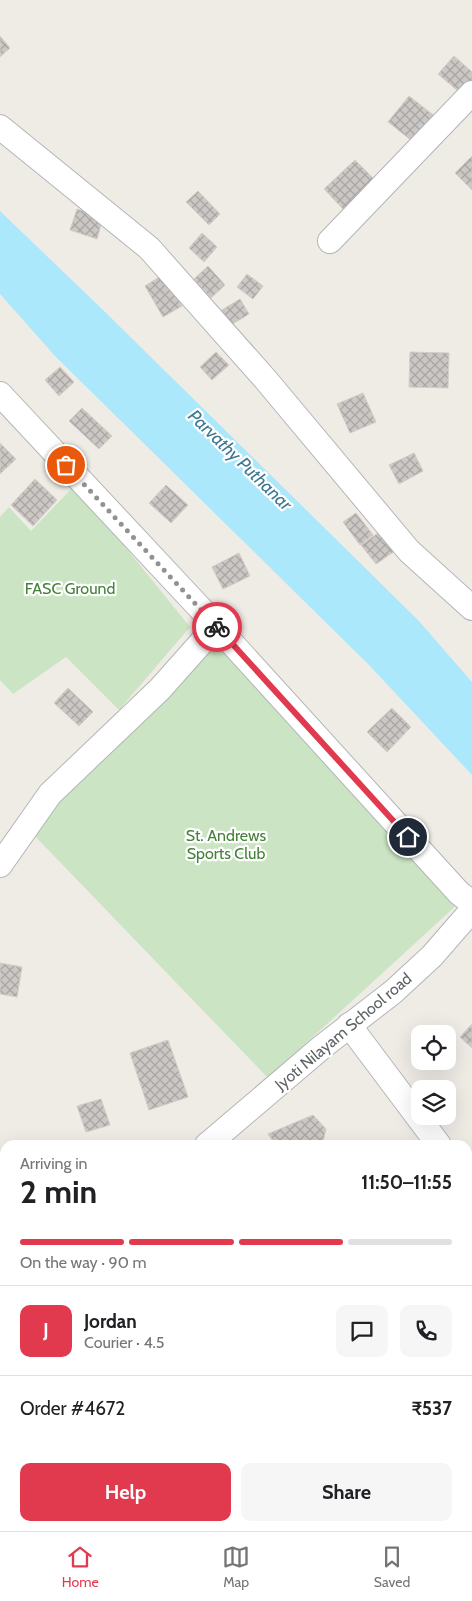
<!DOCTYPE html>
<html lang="en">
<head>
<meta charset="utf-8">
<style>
  body { margin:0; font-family:Cabin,sans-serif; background:#f6f6f6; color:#202124; height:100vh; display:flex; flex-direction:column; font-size:19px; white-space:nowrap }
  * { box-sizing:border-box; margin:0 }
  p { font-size:16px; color:#757577 }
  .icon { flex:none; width:28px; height:28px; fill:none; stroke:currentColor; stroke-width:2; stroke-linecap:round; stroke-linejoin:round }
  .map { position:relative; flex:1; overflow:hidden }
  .sheet { position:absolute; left:0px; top:1140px; width:472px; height:391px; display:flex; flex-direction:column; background:#fff; border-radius:15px 15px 0 0; box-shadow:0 5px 20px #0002 }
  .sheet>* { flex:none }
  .buttons { position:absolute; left:411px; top:1025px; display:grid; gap:10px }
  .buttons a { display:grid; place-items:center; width:45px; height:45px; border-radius:10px; background:#fff; box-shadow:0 5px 20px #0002; font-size:25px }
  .pin { position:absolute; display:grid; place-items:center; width:42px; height:42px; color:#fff; margin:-21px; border:2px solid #fff; border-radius:50%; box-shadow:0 1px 5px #0007 }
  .courier { position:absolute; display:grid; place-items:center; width:50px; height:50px; margin:-25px; border:4px solid #e13a4f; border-radius:50%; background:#fff; color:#222; box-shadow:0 1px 6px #0007 }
  .summary em { font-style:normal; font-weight:700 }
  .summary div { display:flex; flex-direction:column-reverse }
  .summary { display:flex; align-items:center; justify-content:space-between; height:85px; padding:0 20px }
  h1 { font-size:32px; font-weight:700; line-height:38px }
  .bar { display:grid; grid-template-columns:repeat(4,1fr); gap:8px 5px; align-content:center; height:60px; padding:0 20px }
  .bar i { height:6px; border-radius:4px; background:#e0e0e0 }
  .bar .active { background:#e13a4f }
  .bar p { grid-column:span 4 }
  .line { display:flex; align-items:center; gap:12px; padding:0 20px; border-top:1px solid #e0e0e0 }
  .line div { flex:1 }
  .round { display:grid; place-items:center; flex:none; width:52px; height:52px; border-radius:10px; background:#f6f6f6 }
  .action { display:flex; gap:10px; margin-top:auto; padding:10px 20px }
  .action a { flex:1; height:58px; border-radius:10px; background:#e13a4f; color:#fff; font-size:20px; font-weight:700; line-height:58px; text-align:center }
  .action a+a { background:#f6f6f6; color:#202124 }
  .dock { display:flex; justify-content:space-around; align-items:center; height:70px; border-top:1px solid #e0e0e0; background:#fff; font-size:14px; color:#757577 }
  .dock a { display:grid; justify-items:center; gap:2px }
  .dock .active { color:#e13a4f }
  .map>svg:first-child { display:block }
  .green { fill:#cbe5c4 }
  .water { fill:#abe8fb }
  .building { fill:url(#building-cross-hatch); stroke:#d4ccc5 }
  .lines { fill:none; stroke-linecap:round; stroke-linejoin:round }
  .minor-casing { stroke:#b2b5b8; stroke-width:26 }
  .minor { stroke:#fff; stroke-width:24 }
  .done { stroke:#919393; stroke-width:5; stroke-dasharray:0 9 }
  .route { stroke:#e13a4f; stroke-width:6 }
  .labels { text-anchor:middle; stroke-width:4.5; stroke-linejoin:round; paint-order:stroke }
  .park-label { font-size:16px; fill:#448239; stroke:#fff }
  .street-label { font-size:16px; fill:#5e6366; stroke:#fff }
  .water-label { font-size:18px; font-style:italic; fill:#3e7893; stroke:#fff }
</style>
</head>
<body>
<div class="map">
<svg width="472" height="1531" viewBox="0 0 472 1531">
  <defs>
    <pattern id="building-cross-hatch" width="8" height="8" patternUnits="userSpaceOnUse" patternTransform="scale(1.25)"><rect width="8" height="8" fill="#cbc7c4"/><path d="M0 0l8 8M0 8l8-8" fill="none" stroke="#a8a5a3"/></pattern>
  </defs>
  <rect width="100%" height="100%" fill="#efece6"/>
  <!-- green -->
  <g class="green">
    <polygon points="75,485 190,627 119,710 66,657 13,694 0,680 0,517 9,507 31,531"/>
    <polygon points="217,642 459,903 268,1078 30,831"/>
  </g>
  <!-- water -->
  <polygon class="water" points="0,211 102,309 418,620 472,682 472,775 369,665 55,356 0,294"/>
  <!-- building -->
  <g class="building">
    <polygon points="0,36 10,48 0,57"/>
    <polygon points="454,56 472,72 472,103 438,74"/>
    <polygon points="409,96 437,118 416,144 388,122"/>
    <polygon points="472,156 472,190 455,173"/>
    <polygon points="355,160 377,182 346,212 324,189"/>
    <polygon points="198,191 220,214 209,225 186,202"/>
    <polygon points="77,209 103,217 97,239 70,230"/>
    <polygon points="202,233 217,247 204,262 189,248"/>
    <polygon points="208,266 225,285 211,298 194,279"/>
    <polygon points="164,274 182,306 163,317 145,286"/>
    <polygon points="247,274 263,286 253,299 237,287"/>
    <polygon points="240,299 249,314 226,328 217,313"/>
    <polygon points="216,352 229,365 212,380 200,367"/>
    <polygon points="410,352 449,353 448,388 409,387"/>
    <polygon points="60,367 74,382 59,396 45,380"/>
    <polygon points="363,393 376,422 350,433 337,404"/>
    <polygon points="82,408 112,436 99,449 69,421"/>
    <polygon points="0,443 16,459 0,474"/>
    <polygon points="414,453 423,471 399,484 389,465"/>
    <polygon points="35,479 57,500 33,526 11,505"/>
    <polygon points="166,485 188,505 171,523 149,503"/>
    <polygon points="356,513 373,535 360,545 343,522"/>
    <polygon points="381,531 395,551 376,564 361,545"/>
    <polygon points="239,553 250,576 223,589 212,567"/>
    <polygon points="68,688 93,712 79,726 54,703"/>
    <polygon points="392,708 411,727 387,752 367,732"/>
    <polygon points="0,963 22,967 17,997 0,994"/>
    <polygon points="472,1024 472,1048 460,1037"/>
    <polygon points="168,1040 188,1097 149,1110 130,1053"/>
    <polygon points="101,1099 110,1125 86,1132 77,1106"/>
    <polygon points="313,1115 326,1129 322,1145 276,1145 268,1134"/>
  </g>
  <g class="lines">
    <defs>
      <g id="minor">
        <polyline points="0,127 149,248 266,380 409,551 472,608"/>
        <polyline points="330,241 472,93"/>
        <polyline points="0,394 199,607 459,893 472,903"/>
        <polyline points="0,865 50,794 160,689 216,626"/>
        <polyline points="349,1025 439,1145"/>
        <polyline points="207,1145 322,1047 393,992 432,956 472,910"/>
        <polyline points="468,1183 472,1189"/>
        <polyline points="0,1314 5,1311"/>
        <polyline points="126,1531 131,1526"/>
      </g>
    </defs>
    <!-- minor casing -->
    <use href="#minor" class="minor-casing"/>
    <!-- minor -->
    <use href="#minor" class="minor"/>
  </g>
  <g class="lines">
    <!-- done -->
    <polyline class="done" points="66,465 217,627"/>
    <!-- route -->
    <polyline class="route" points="217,627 408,837"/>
  </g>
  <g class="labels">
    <!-- park labels -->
    <g class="park-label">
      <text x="70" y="594">FASC Ground</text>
      <text x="226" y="841">St. Andrews<tspan x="226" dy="18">Sports Club</tspan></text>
    </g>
    <!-- street labels -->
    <g class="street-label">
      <text transform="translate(343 1031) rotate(-40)" y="6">Jyoti Nilayam School road</text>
    </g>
    <!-- water labels -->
    <g class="water-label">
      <text transform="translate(240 460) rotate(44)" y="6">Parvathy Puthanar</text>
    </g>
  </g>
</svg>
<div class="buttons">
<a><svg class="icon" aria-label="locate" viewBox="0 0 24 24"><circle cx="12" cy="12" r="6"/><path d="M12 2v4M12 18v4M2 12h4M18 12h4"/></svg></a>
<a><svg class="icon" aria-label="layers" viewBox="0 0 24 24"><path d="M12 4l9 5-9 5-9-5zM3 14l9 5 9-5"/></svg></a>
</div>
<div class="pin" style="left:66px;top:465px;background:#ea580c"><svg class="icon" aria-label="bag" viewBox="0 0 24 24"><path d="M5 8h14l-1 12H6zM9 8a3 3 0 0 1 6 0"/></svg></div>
<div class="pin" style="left:408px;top:837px;background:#1f2937"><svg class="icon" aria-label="home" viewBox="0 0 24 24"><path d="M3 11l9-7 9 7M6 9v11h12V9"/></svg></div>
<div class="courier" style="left:217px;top:627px"><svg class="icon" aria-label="bike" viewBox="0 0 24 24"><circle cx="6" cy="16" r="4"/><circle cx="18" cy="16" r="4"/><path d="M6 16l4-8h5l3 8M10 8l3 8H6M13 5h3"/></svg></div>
<section class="sheet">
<div class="summary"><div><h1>2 min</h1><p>Arriving in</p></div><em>11:50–11:55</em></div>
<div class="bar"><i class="active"></i><i class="active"></i><i class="active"></i><i></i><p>On the way · 90 m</p></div>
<div class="line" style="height:90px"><b class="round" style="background:#e13a4f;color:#fff">J</b><div><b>Jordan</b><p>Courier · 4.5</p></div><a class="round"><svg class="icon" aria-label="chat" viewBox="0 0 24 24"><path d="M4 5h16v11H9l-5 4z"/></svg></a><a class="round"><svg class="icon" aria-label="phone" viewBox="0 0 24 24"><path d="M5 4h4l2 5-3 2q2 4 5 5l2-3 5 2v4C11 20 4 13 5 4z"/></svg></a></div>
<div class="line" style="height:65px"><div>Order #4672</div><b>₹537</b></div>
<div class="action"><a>Help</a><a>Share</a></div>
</section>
</div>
<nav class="dock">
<a class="active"><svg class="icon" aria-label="home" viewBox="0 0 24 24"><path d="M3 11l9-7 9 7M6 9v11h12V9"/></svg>Home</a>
<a><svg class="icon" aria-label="map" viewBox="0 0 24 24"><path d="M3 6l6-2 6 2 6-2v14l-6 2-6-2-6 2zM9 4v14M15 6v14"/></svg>Map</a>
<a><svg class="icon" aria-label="saved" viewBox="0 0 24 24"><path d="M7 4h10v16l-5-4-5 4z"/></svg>Saved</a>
</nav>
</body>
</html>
